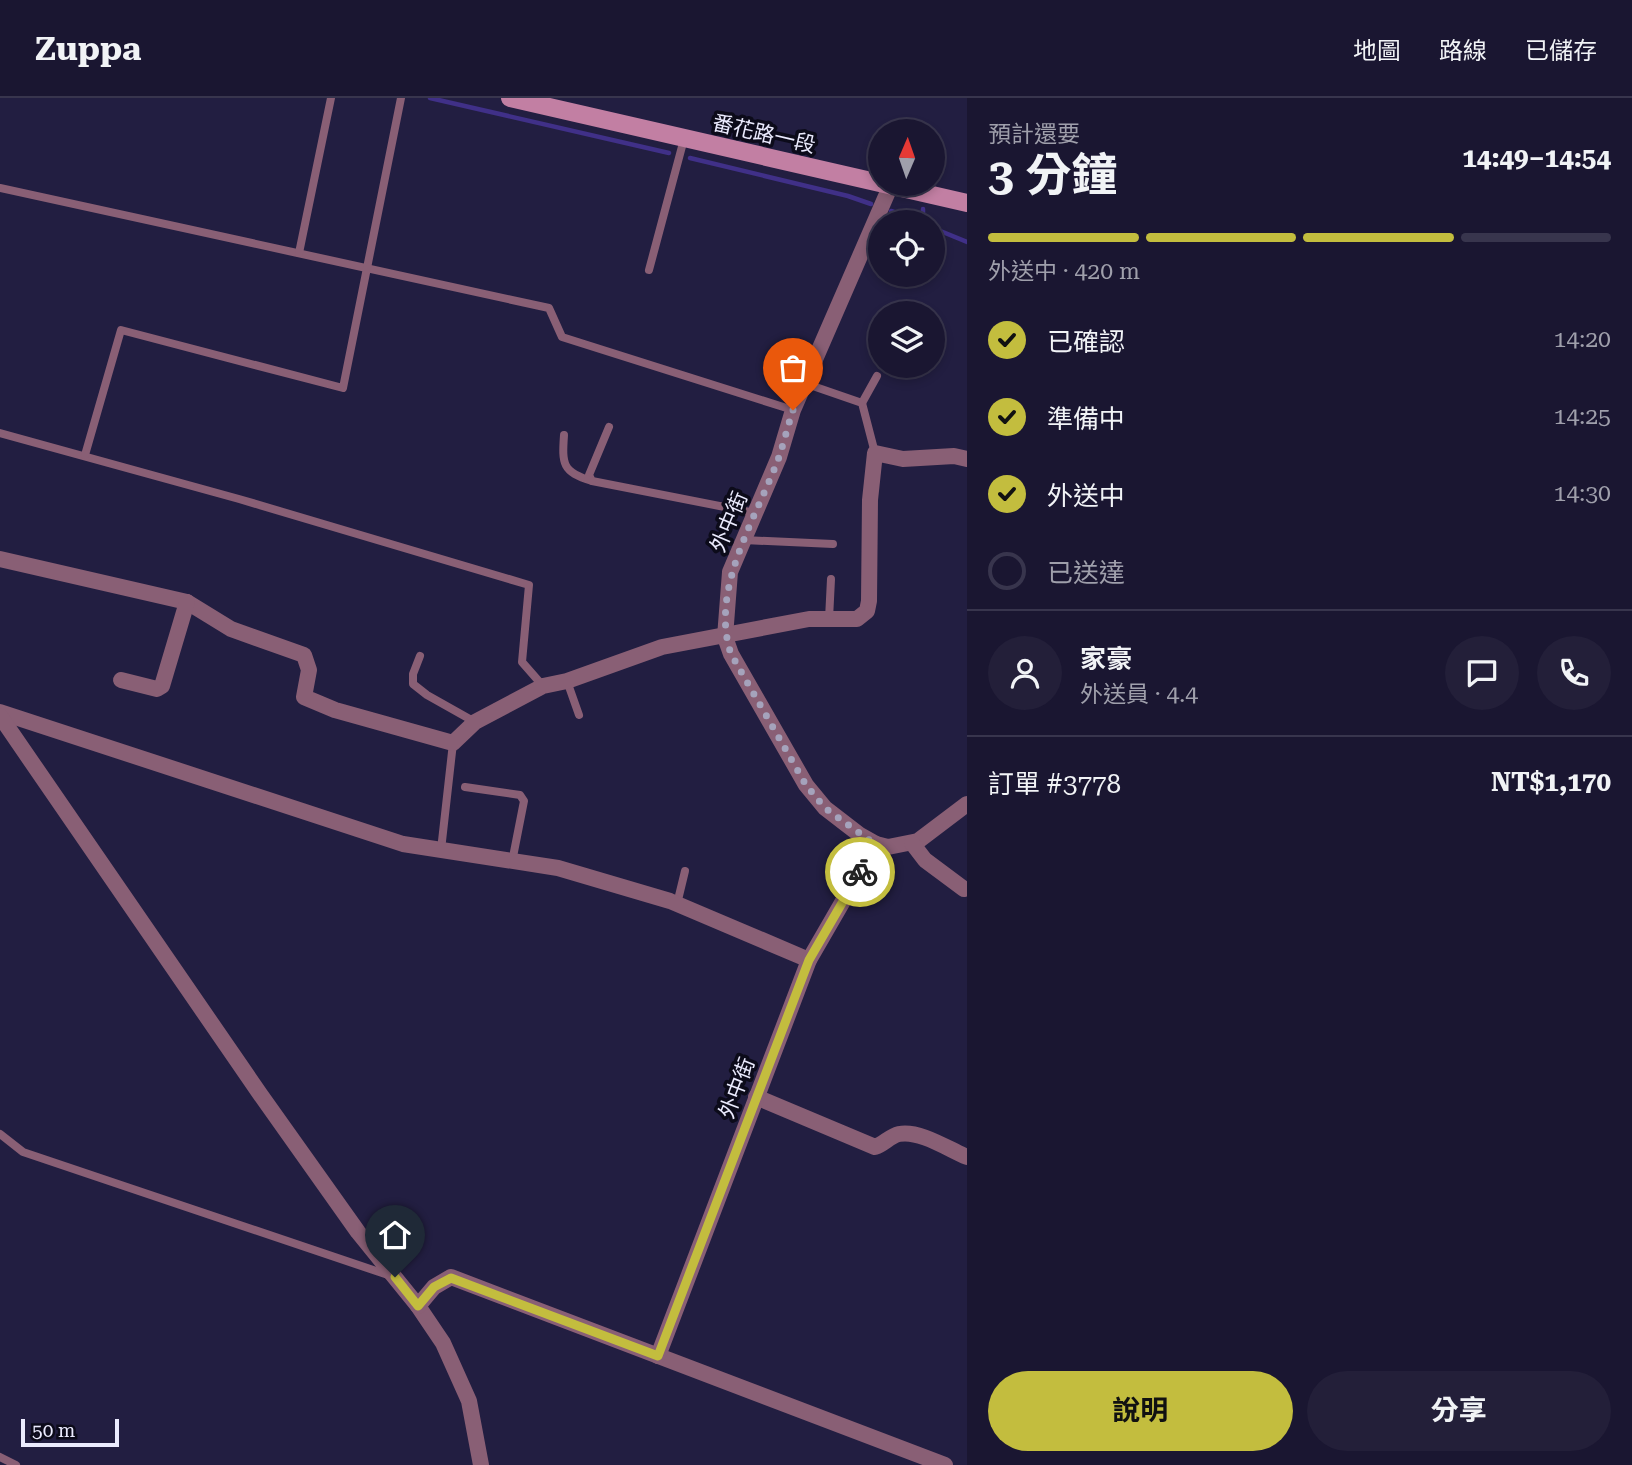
<!DOCTYPE html>
<html lang="zh-TW">
<head>
<meta charset="utf-8">
<style>
  body { margin:0; font-family:"Roboto Serif","Noto Sans TC",serif; background:#231f39; color:#f1f3f6; height:100vh; display:flex; flex-direction:column; font-size:26px; white-space:nowrap }
  * { box-sizing:border-box; margin:0 }
  p { font-size:23px; color:#9f9fab }
  .icon { flex:none; width:38px; height:38px; fill:none; stroke:currentColor; stroke-width:2; stroke-linecap:round; stroke-linejoin:round }
  .map { position:relative; flex:1; overflow:hidden }
  .panel { display:flex; flex-direction:column; background:#1a1631; width:665px }
  .panel>* { flex:none }
  .needle { width:46px; rotate:2deg }
  .fabs { position:absolute; left:868px; top:21px; display:grid; gap:14px }
  .fabs a { display:grid; place-items:center; width:77px; height:77px; border-radius:50%; background:#1a1631; box-shadow:0 4px 10px #0003,0 0 0 2px #38354d; font-size:35px }
  .scale { position:absolute; left:21px; bottom:18px; width:98px; box-sizing:border-box; padding-left:7px; border:4px solid #ebebfe; border-top:0; font-size:19px; line-height:24px; white-space:nowrap; color:#ebebfe; -webkit-text-stroke:5px #0c0b1a; paint-order:stroke }
  .pin { position:absolute; display:grid; place-items:center; width:60px; height:60px; color:#fff; margin:-72px -30px; border-radius:50% 50% 50% 0; rotate:-45deg; box-shadow:0 0 7px #0007 }
  .pin .icon { rotate:45deg }
  .courier { position:absolute; display:grid; place-items:center; width:70px; height:70px; margin:-35px; border:5px solid #c3bd3e; border-radius:50%; background:#fff; color:#222; box-shadow:0 2px 9px #0007 }
  .summary em { font-style:normal; font-weight:700 }
  .summary div { display:flex; flex-direction:column-reverse }
  .summary { display:flex; align-items:center; justify-content:space-between; height:119px; padding:0 21px }
  h1 { font-size:46px; font-weight:700; line-height:52px }
  .bar { display:grid; grid-template-columns:repeat(4,1fr); gap:10px 7px; align-content:center; height:84px; padding:0 21px }
  .bar i { height:9px; border-radius:5px; background:#38354d }
  .bar .active { background:#c3bd3e }
  .bar p { grid-column:span 4 }
  .line { display:flex; align-items:center; gap:18px; padding:0 21px; border-top:2px solid #38354d }
  .line div { flex:1 }
  .round { display:grid; place-items:center; flex:none; width:74px; height:74px; border-radius:37px; background:#231f39 }
  ol { padding:0 21px; list-style:none }
  li { display:flex; align-items:center; gap:21px; height:77px }
  li p { margin-inline-start:auto }
  li .icon { padding:7px; border-radius:50%; background:#c3bd3e; color:#111; stroke-width:4 }
  li:last-child { color:#9f9fab }
  li i { width:38px; height:38px; border:4px solid #38354d; border-radius:50% }
  .primary-button { display:flex; gap:14px; margin-top:auto; padding:14px 21px }
  .primary-button a { flex:1; height:80px; border-radius:42px; background:#c3bd3e; color:#111; font-size:28px; font-weight:700; line-height:80px; text-align:center }
  .primary-button a+a { background:#231f39; color:#f1f3f6 }
  header { display:flex; align-items:center; gap:42px; box-sizing:border-box; height:98px; padding:0 35px; background:#1a1631; border-bottom:2px solid #38354d }
  header strong { font-size:33px }
  nav { display:flex; gap:38px; margin-inline-start:auto; font-size:24px }
  main { display:flex; flex:1; min-height:0 }
  .map>svg:first-child { display:block }
  .lines { fill:none; stroke-linecap:round; stroke-linejoin:round }
  .stream { stroke:#403088; stroke-width:4.5 }
  .lane { stroke:#895f75; stroke-width:8 }
  .street { stroke:#895f75; stroke-width:16 }
  .secondary { stroke:#c27fa3; stroke-width:18 }
  .done { stroke:#a5a3bc; stroke-width:7; stroke-dasharray:0 12.6 }
  .route { stroke:#c3bd3e; stroke-width:9 }
  .labels { text-anchor:middle; stroke-width:7; stroke-linejoin:round; paint-order:stroke }
  .street-label { font-size:21px; fill:#ebebfe; stroke:#0c0b1a }
</style>
</head>
<body>
<header>
<strong>Zuppa</strong>
<nav><a>地圖</a><a>路線</a><a>已儲存</a></nav>
</header>
<main>
<div class="map">
<svg width="967" height="1367" viewBox="0 0 967 1367">
  <rect width="100%" height="100%" fill="#221e41"/>
  <g class="lines">
    <!-- stream -->
    <g class="stream">
      <polyline points="430,0 669,55"/>
      <polyline points="690,60 848,98 871,106"/>
      <polyline points="891,113 923,124"/>
      <polyline points="923,124 923,111"/>
      <polyline points="933,130 967,144"/>
    </g>
    <!-- lane -->
    <g class="lane">
      <polyline points="0,90 549,210 562,239 793,312"/>
      <polyline points="299,155 331,0"/>
      <polyline points="649,172 684,41"/>
      <polyline points="804,285 862,305 875,355"/>
      <polyline points="862,305 877,278"/>
      <polyline points="609,329 589,377 592,383 755,415"/>
      <polyline points="0,335 239,401 529,487 522,564 543,588"/>
      <path d="M564,337C562,366 562,374 592,383"/>
      <polyline points="85,357 121,232 343,290 401,0"/>
      <polyline points="744,442 833,446"/>
      <polyline points="829,521 831,481"/>
      <polyline points="420,558 413,576 413,586 427,597 475,624"/>
      <polyline points="567,583 579,617"/>
      <polyline points="465,689 520,697 524,703 512,764"/>
      <polyline points="441,752 453,645"/>
      <polyline points="677,806 685,773"/>
      <polyline points="0,1036 23,1054 391,1178"/>
      <polyline points="0,1359 16,1367"/>
    </g>
    <!-- street -->
    <g class="street">
      <polyline points="890,89 793,312 779,359 730,474 725,539 731,556 806,687 825,710 860,737 876,746 888,749 918,743 967,706"/>
      <polyline points="0,461 187,504 231,531 304,557 309,572 304,599 335,612 453,645 475,624 543,588 567,583 662,549 809,521 857,521 867,513 869,503 870,402 875,355 903,361 954,358 967,361"/>
      <polyline points="121,582 157,591 162,588 187,504"/>
      <polyline points="0,614 403,746 558,770 670,803 809,862"/>
      <polyline points="0,618 260,996 358,1134 418,1208 443,1245 469,1303 481,1367"/>
      <polyline points="912,745 925,762 964,791"/>
      <path d="M756,999L875,1049C884,1046 890,1038 899,1036C920,1032 948,1051 967,1059"/>
      <polyline points="418,1208 434,1189 451,1179 945,1367"/>
      <polyline points="658,1258 809,862 876,746"/>
    </g>
    <!-- secondary -->
    <polyline class="secondary" points="510,0 967,105"/>
  </g>
  <g class="lines">
    <!-- done -->
    <path class="done" d="M793,312C788,327 784,344 779,359C757,419 709,491 731,556L806,687L825,710L876,747L860,774"/>
    <!-- route -->
    <polyline class="route" points="395,1179 418,1208 434,1189 451,1180 658,1258 809,862 860,774"/>
  </g>
  <g class="labels">
    <!-- street labels -->
    <g class="street-label">
      <text transform="translate(764 36) rotate(13)" y="7">番花路一段</text>
      <text transform="translate(729 424) rotate(-67)" y="7">外中街</text>
      <text transform="translate(737 990) rotate(-69)" y="7">外中街</text>
    </g>
  </g>
</svg>
<div class="fabs">
<a><svg class="needle" viewBox="-14 -14 28 28"><path d="M0-13l5 13h-10z" fill="#e53935"/><path d="M0 13l5-13h-10z" fill="#9f9fab"/></svg></a>
<a><svg class="icon" aria-label="locate" viewBox="0 0 24 24"><circle cx="12" cy="12" r="6"/><path d="M12 2v4M12 18v4M2 12h4M18 12h4"/></svg></a>
<a><svg class="icon" aria-label="layers" viewBox="0 0 24 24"><path d="M12 4l9 5-9 5-9-5zM3 14l9 5 9-5"/></svg></a>
</div>
<div class="scale">50 m</div>
<div class="pin" style="left:793px;top:312px;background:#ea580c"><svg class="icon" aria-label="bag" viewBox="0 0 24 24"><path d="M5 8h14l-1 12H6zM9 8a3 3 0 0 1 6 0"/></svg></div>
<div class="pin" style="left:395px;top:1179px;background:#1f2937"><svg class="icon" aria-label="home" viewBox="0 0 24 24"><path d="M3 11l9-7 9 7M6 9v11h12V9"/></svg></div>
<div class="courier" style="left:860px;top:774px"><svg class="icon" aria-label="bike" viewBox="0 0 24 24"><circle cx="6" cy="16" r="4"/><circle cx="18" cy="16" r="4"/><path d="M6 16l4-8h5l3 8M10 8l3 8H6M13 5h3"/></svg></div>
</div>
<section class="panel">
<div class="summary"><div><h1>3 分鐘</h1><p>預計還要</p></div><em>14:49–14:54</em></div>
<div class="bar"><i class="active"></i><i class="active"></i><i class="active"></i><i></i><p>外送中 · 420 m</p></div>
<ol>
<li><svg class="icon" aria-label="check" viewBox="0 0 24 24"><path d="M5 12l5 5 9-10"/></svg>已確認<p>14:20</p></li>
<li><svg class="icon" aria-label="check" viewBox="0 0 24 24"><path d="M5 12l5 5 9-10"/></svg>準備中<p>14:25</p></li>
<li><svg class="icon" aria-label="check" viewBox="0 0 24 24"><path d="M5 12l5 5 9-10"/></svg>外送中<p>14:30</p></li>
<li><i></i>已送達</li>
</ol>
<div class="line" style="height:126px"><a class="round"><svg class="icon" aria-label="person" viewBox="0 0 24 24"><circle cx="12" cy="8" r="4"/><path d="M4 21q1-7 8-7t8 7"/></svg></a><div><b>家豪</b><p>外送員 · 4.4</p></div><a class="round"><svg class="icon" aria-label="chat" viewBox="0 0 24 24"><path d="M4 5h16v11H9l-5 4z"/></svg></a><a class="round"><svg class="icon" aria-label="phone" viewBox="0 0 24 24"><path d="M5 4h4l2 5-3 2q2 4 5 5l2-3 5 2v4C11 20 4 13 5 4z"/></svg></a></div>
<div class="line" style="height:91px"><div>訂單 #3778</div><b>NT$1,170</b></div>
<div class="primary-button"><a>說明</a><a>分享</a></div>
</section>
</main>
</body>
</html>
